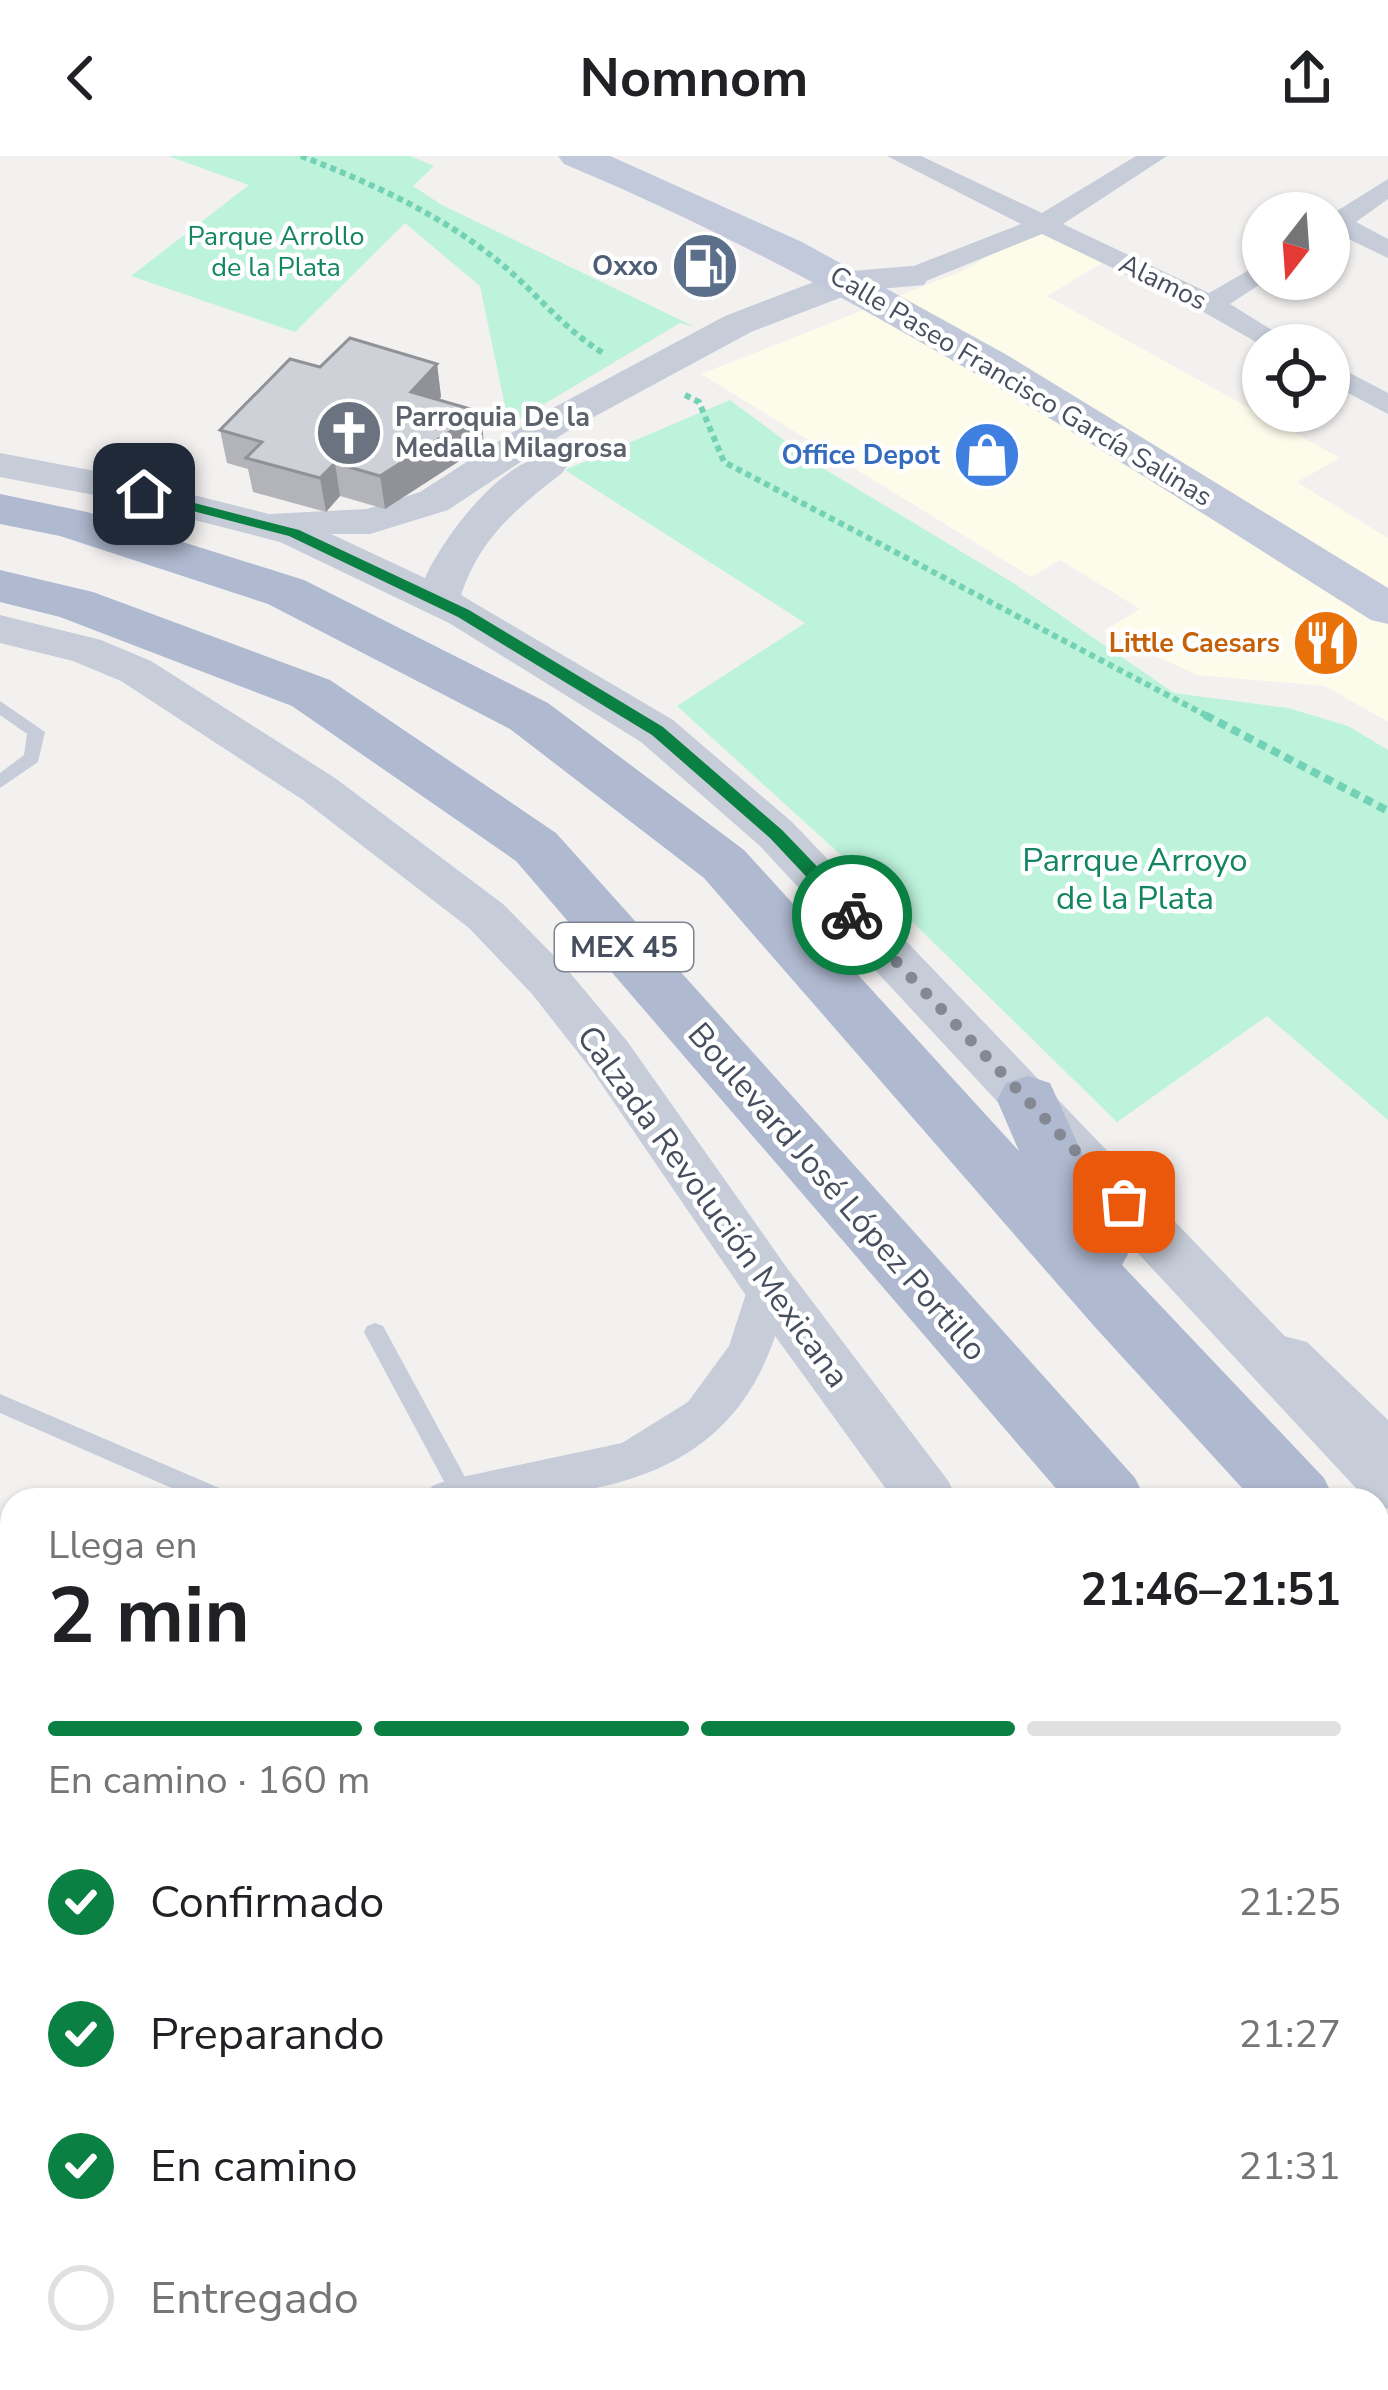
<!DOCTYPE html>
<html lang="es">
<head>
<meta charset="utf-8">
<style>
  body { margin:0; font-family:"Nunito Sans",sans-serif; background:#f6f6f6; color:#202124; height:100vh; display:flex; flex-direction:column; font-size:45px; white-space:nowrap }
  * { box-sizing:border-box; margin:0 }
  p { font-size:39px; color:#757577 }
  .icon { flex:none; width:66px; height:66px; fill:none; stroke:currentColor; stroke-width:2; stroke-linecap:round; stroke-linejoin:round }
  .map { position:relative; flex:1; overflow:hidden }
  .panel { position:absolute; left:0px; top:1332px; width:1389px; height:903px; display:flex; flex-direction:column; background:#fff; border-radius:36px 36px 0 0; box-shadow:0 3px 9px #0004 }
  .panel>* { flex:none }
  .needle { width:78px; rotate:197deg }
  .fabs { position:absolute; left:1242px; top:36px; display:grid; gap:24px }
  .fabs a { display:grid; place-items:center; width:108px; height:108px; border-radius:50%; background:#fff; box-shadow:0 3px 9px #0004; font-size:60px }
  .pin { position:absolute; display:grid; place-items:center; width:102px; height:102px; color:#fff; margin:-51px; border-radius:24px; box-shadow:0 6px 18px #0006 }
  .courier { position:absolute; display:grid; place-items:center; width:120px; height:120px; margin:-60px; border:9px solid #0b8043; border-radius:50%; background:#fff; color:#222; box-shadow:0 3px 15px #0007 }
  .overview em { font-style:normal; font-weight:700 }
  .overview div { display:flex; flex-direction:column-reverse }
  .overview { display:flex; align-items:center; justify-content:space-between; height:204px; padding:0 48px }
  h1 { font-size:78px; font-weight:700; line-height:90px }
  .bar { display:grid; grid-template-columns:repeat(4,1fr); gap:18px 12px; align-content:center; height:144px; padding:0 48px }
  .bar i { height:15px; border-radius:9px; background:#e0e0e0 }
  .bar .selected { background:#0b8043 }
  .bar p { grid-column:span 4 }
  ol { padding:0 48px; list-style:none }
  li { display:flex; align-items:center; gap:36px; height:132px }
  li p { margin-inline-start:auto }
  li .icon { padding:12px; border-radius:50%; background:#0b8043; color:#fff; stroke-width:4 }
  li:last-child { color:#757577 }
  li i { width:66px; height:66px; border:6px solid #e0e0e0; border-radius:50% }
  header { display:flex; justify-content:space-between; align-items:center; height:156px; padding:0 48px; background:#fff; font-size:54px; font-weight:700 }
  .map>svg:first-child { display:block }
  .commercial { fill:#fdfbea }
  .green { fill:#bdf2db }
  .lines { fill:none; stroke-linecap:round; stroke-linejoin:round }
  .path-far1 { stroke:#73d2b5; stroke-width:6; stroke-dasharray:6 4.5; stroke-linecap:butt }
  .path { stroke:#73d2b5; stroke-width:8; stroke-dasharray:9 6; stroke-linecap:butt }
  .service { fill:#c6ccd8; fill-rule:evenodd }
  .minor { fill:#c6ccd8; fill-rule:evenodd }
  .tertiary { fill:#c6ccd8; fill-rule:evenodd }
  .secondary { fill:#c2c9da; fill-rule:evenodd }
  .primary { fill:#afb9d0; fill-rule:evenodd }
  .wall { fill:#b2b4ba }
  .shaded-wall { fill:#919297 }
  .building { fill:#cfd1d8; stroke:#919297; stroke-width:3 }
  .route { fill:#0b8043 }
  .done { stroke:#838892; stroke-width:12; stroke-dasharray:0 21.6 }
  .labels { text-anchor:middle; stroke-width:9; stroke-linejoin:round; paint-order:stroke }
  .far-park-label { font-size:27px; fill:#138562; stroke:#fff }
  .far-service-label { font-size:27px; font-weight:bold; fill:#4e5e75; stroke:#fff; text-anchor:end }
  .far-street-label { font-size:27px; fill:#474f5f; stroke:#fff }
  .far-worship-label { font-size:27px; font-weight:bold; fill:#5b616d; stroke:#fff; text-anchor:start }
  .far-shop-label { font-size:27px; font-weight:bold; fill:#366cbe; stroke:#fff; text-anchor:end }
  .far-food-label { font-size:27px; font-weight:bold; fill:#c56008; stroke:#fff; text-anchor:end }
  .shield { fill:#fff; stroke:#7e848f; stroke-width:3 }
  .shield-label { font-size:30px; font-weight:bold; fill:#474f5f }
  .park-label { font-size:33px; fill:#138562; stroke:#fff }
  .street-label { font-size:33px; fill:#474f5f; stroke:#fff }
</style>
</head>
<body>
<header><svg class="icon" aria-label="back" viewBox="0 0 24 24"><path d="M15 5l-7 7 7 7"/></svg>Nomnom<svg class="icon" aria-label="share" viewBox="0 0 24 24"><path d="M12 15V3M7 8l5-5 5 5M5 13v7h14v-7"/></svg></header>
<div class="map">
<svg width="1388" height="2234" viewBox="0 0 1388 2234">
  <rect width="100%" height="100%" fill="#f3f1f0"/>
  <!-- commercial -->
  <polygon class="commercial" points="1042,69 1112,101 1047,140 1340,302 1297,326 1388,382 1388,566 1325,530 1197,519 1103,475 1140,453 1060,404 1031,421 701,218 962,115"/>
  <!-- green -->
  <g class="green">
    <polygon points="168,0 410,0 434,10 413,30 442,49 695,171 680,167 509,269 480,130 405,67 295,176 131,120 249,29"/>
    <polygon points="730,244 816,308 1015,428 1174,537 1288,552 1348,570 1388,594 1388,964 1267,860 1117,966 886,740 677,550 805,467 565,314"/>
  </g>
  <g class="lines">
    <!-- path-far1 -->
    <g class="path-far1">
      <path d="M301,0C371,27 440,58 498,105C535,135 562,172 603,197"/>
      <polyline points="685,239 699,246 724,306 1211,562"/>
    </g>
    <!-- path -->
    <polyline class="path" points="1205,559 1388,655"/>
    <!-- service -->
    <g class="service">
      <polygon points="0,545 45,576 38,606 0,632 0,617 24,599 27,578 0,559"/>
      <polygon points="375,1167 383,1170 471,1332 474,1339 472,1344 454,1344 364,1176 367,1170"/>
      <polygon points="1268,1176 1307,1186 1388,1264 1388,1288 1380,1285 1293,1200 1260,1191 1257,1185 1260,1179"/>
      <polygon points="0,1238 231,1337 234,1344 199,1344 0,1257"/>
      <polygon points="0,1947 12,1951 12,1977 0,1973"/>
    </g>
    <!-- minor -->
    <g class="minor">
      <polygon points="887,0 921,0 1042,57 1136,0 1167,0 1063,68 1209,137 1263,106 1263,123 1268,123 1230,148 1296,189 1263,190 1200,154 1042,78 921,127 901,127 897,121 901,115 1021,68"/>
      <polygon points="1388,23 1388,43 1356,66 1388,83 1388,102 1338,78 1329,80 1329,60"/>
      <polygon points="1329,206 1388,237 1388,258 1329,227"/>
      <path d="M768,1110L783,1116L789,1128C782,1151 778,1177 768,1199C710,1342 555,1344 425,1344L432,1330L448,1324L622,1287L688,1246L729,1190L753,1116Z"/>
      <polygon points="12,1670 12,1729 0,1734 0,1675"/>
      <polygon points="1377,1901 1388,1906 1388,1964 1377,1959"/>
      <polygon points="0,1986 12,1991 12,2060 0,2055"/>
      <polygon points="1377,2187 1388,2192 1388,2234 1354,2234 1351,2223 1377,2223"/>
      <polygon points="94,2223 154,2223 159,2234 99,2234"/>
    </g>
    <!-- tertiary -->
    <g class="tertiary">
      <path d="M911,110L924,113L929,121L924,129L858,135L751,176L566,276L448,354L370,378H331L425,422C443,381 511,288 562,301L568,309L562,317C516,353 480,382 461,439L673,564L792,666L1388,1288V1353L1377,1349V1344H1367L760,690L641,586L449,467L280,386L105,341L0,321V297L106,317L269,358L367,353L420,336L538,260L725,160L840,116Z"/>
      <polygon points="0,459 101,484 151,505 335,622 503,748 566,812 627,885 787,1112 949,1326 957,1344 894,1344 749,1144 591,913 532,838 469,772 303,644 121,525 73,505 0,487"/>
      <polygon points="1377,1851 1388,1856 1388,1931 1377,1926"/>
    </g>
    <!-- secondary -->
    <path class="secondary" d="M558,0H610L802,86L1007,199L1388,432V468L1371,464C1108,298 852,128 564,8Z"/>
    <!-- primary -->
    <g class="primary">
      <polygon points="0,338 87,356 304,424 548,547 744,694 1019,995 997,944 1006,927 1028,920 1050,927 1128,1098 1122,1109 1324,1322 1335,1344 1253,1344 1094,1170 704,722 510,573 268,448 60,380 0,368"/>
      <polygon points="0,414 93,436 330,524 556,677 1135,1322 1146,1344 1066,1344 516,705 292,550 60,461 0,446"/>
      <polygon points="1377,1394 1388,1398 1388,1473 1377,1468"/>
      <polygon points="1377,1606 1388,1611 1388,1695 1377,1691"/>
    </g>
  </g>
  <!-- wall -->
  <polygon class="wall" points="437,208 441,241 439,244 484,289 385,353 340,340 326,356 253,336 248,313 227,307 220,274"/>
  <!-- shaded-wall -->
  <g class="shaded-wall">
    <polygon points="437,208 441,241 415,270 411,236"/>
    <polygon points="481,256 484,289 385,353 380,320"/>
    <polygon points="335,307 340,340 326,356 320,322"/>
  </g>
  <!-- building -->
  <g class="building">
    <polygon points="350,182 437,208 411,236 481,256 380,320 335,307 320,322 246,302 262,286 220,274 290,203 320,211"/>
    <polygon points="12,1732 12,1792 0,1772 0,1753"/>
    <polygon points="281,2223 1357,2223 1361,2234 288,2234"/>
  </g>
  <!-- route -->
  <polygon class="route" points="144,334 299,374 469,454 663,571 782,674 859,754 859,763 846,763 770,682 652,579 458,461 289,380 139,341"/>
  <g class="lines">
    <!-- done -->
    <polyline class="done" points="852,759 1124,1046"/>
  </g>
  <!-- icons -->
  <defs>
    <symbol id="fuel-disc" viewBox="-11 -11 22 22"><circle r="9.5" fill="#5c6f8a" stroke="#fff"/><path d="M-5.5-6h7V0h2V4h1.3V-2.5L3-4.5l.8-.8L6-3V5H2.5V1h-1V6h-7ZM-4.2-4.7v3.2H.2V-4.7Z" fill="#fff"/></symbol>
    <symbol id="church-disc" viewBox="-11 -11 22 22"><circle r="9.5" fill="#6b7280" stroke="#fff"/><path d="M-1.2-6h2.4v3.5h3.3v2.4h-3.3V6h-2.4V-.1h-3.3v-2.4h3.3Z" fill="#fff"/></symbol>
    <symbol id="shop-disc" viewBox="-11 -11 22 22"><circle r="9.5" fill="#3f7fe0" stroke="#fff"/><path d="M-5-2.5h2.3a2.7 3.5 0 0 1 5.4 0H5L5.5 6h-11ZM-1.5-2.5h3a1.5 2.3 0 0 0-3 0Z" fill="#fff"/></symbol>
    <symbol id="restaurant-disc" viewBox="-11 -11 22 22"><circle r="9.5" fill="#e8710a" stroke="#fff"/><path d="M-5-6h1v4h1v-4h1v4h1v-4h1v5L-1.5 .5V6h-2V.5L-5-1ZM5-6V6H3V1.5H1.5Q1.5-4 5-6Z" fill="#fff"/></symbol>
  </defs>
  <g fill-rule="evenodd">
    <use href="#fuel-disc" x="667" y="72" width="76" height="76"/>
    <use href="#church-disc" x="311" y="239" width="76" height="76"/>
    <use href="#shop-disc" x="949" y="261" width="76" height="76"/>
    <use href="#restaurant-disc" x="1288" y="449" width="76" height="76"/>
  </g>
  <g class="labels">
    <!-- far-park labels -->
    <g class="far-park-label">
      <text x="276" y="89">Parque Arrollo<tspan x="276" dy="31">de la Plata</tspan></text>
    </g>
    <!-- far-service labels -->
    <g class="far-service-label">
      <text x="658" y="119">Oxxo</text>
    </g>
    <!-- far-street labels -->
    <g class="far-street-label">
      <text transform="translate(1163 126) rotate(26)" y="9">Alamos</text>
      <text transform="translate(1021 230) rotate(31)" y="9">Calle Paseo Francisco García Salinas</text>
    </g>
    <!-- far-worship labels -->
    <g class="far-worship-label">
      <text x="395" y="270">Parroquia De la<tspan x="395" dy="31">Medalla Milagrosa</tspan></text>
    </g>
    <!-- far-shop labels -->
    <g class="far-shop-label">
      <text x="940" y="308">Office Depot</text>
    </g>
    <!-- far-food labels -->
    <g class="far-food-label">
      <text x="1280" y="496">Little Caesars</text>
    </g>
    <!-- shield labels -->
    <rect class="shield" x="555" y="767" width="138" height="48" rx="9"/>
    <g class="shield-label">
      <text x="624" y="801">MEX 45</text>
    </g>
    <!-- park labels -->
    <g class="park-label">
      <text x="1135" y="715">Parrque Arroyo<tspan x="1135" dy="38">de la Plata</tspan></text>
    </g>
    <!-- street labels -->
    <g class="street-label">
      <text transform="translate(838 1035) rotate(49)" y="12">Boulevard José López Portillo</text>
      <text transform="translate(714 1050) rotate(54)" y="12">Calzada Revolución Mexicana</text>
    </g>
  </g>
</svg>
<div class="fabs">
<a><svg class="needle" viewBox="-14 -14 28 28"><path d="M0-13l5 13h-10z" fill="#e53935"/><path d="M0 13l5-13h-10z" fill="#757577"/></svg></a>
<a><svg class="icon" aria-label="locate" viewBox="0 0 24 24"><circle cx="12" cy="12" r="6"/><path d="M12 2v4M12 18v4M2 12h4M18 12h4"/></svg></a>
</div>
<div class="pin" style="left:1124px;top:1046px;background:#ea580c"><svg class="icon" aria-label="bag" viewBox="0 0 24 24"><path d="M5 8h14l-1 12H6zM9 8a3 3 0 0 1 6 0"/></svg></div>
<div class="pin" style="left:144px;top:338px;background:#1f2937"><svg class="icon" aria-label="home" viewBox="0 0 24 24"><path d="M3 11l9-7 9 7M6 9v11h12V9"/></svg></div>
<div class="courier" style="left:852px;top:759px"><svg class="icon" aria-label="bike" viewBox="0 0 24 24"><circle cx="6" cy="16" r="4"/><circle cx="18" cy="16" r="4"/><path d="M6 16l4-8h5l3 8M10 8l3 8H6M13 5h3"/></svg></div>
<section class="panel">
<div class="overview"><div><h1>2 min</h1><p>Llega en</p></div><em>21:46–21:51</em></div>
<div class="bar"><i class="selected"></i><i class="selected"></i><i class="selected"></i><i></i><p>En camino · 160 m</p></div>
<ol>
<li><svg class="icon" aria-label="check" viewBox="0 0 24 24"><path d="M5 12l5 5 9-10"/></svg>Confirmado<p>21:25</p></li>
<li><svg class="icon" aria-label="check" viewBox="0 0 24 24"><path d="M5 12l5 5 9-10"/></svg>Preparando<p>21:27</p></li>
<li><svg class="icon" aria-label="check" viewBox="0 0 24 24"><path d="M5 12l5 5 9-10"/></svg>En camino<p>21:31</p></li>
<li><i></i>Entregado</li>
</ol>
</section>
</div>
</body>
</html>
